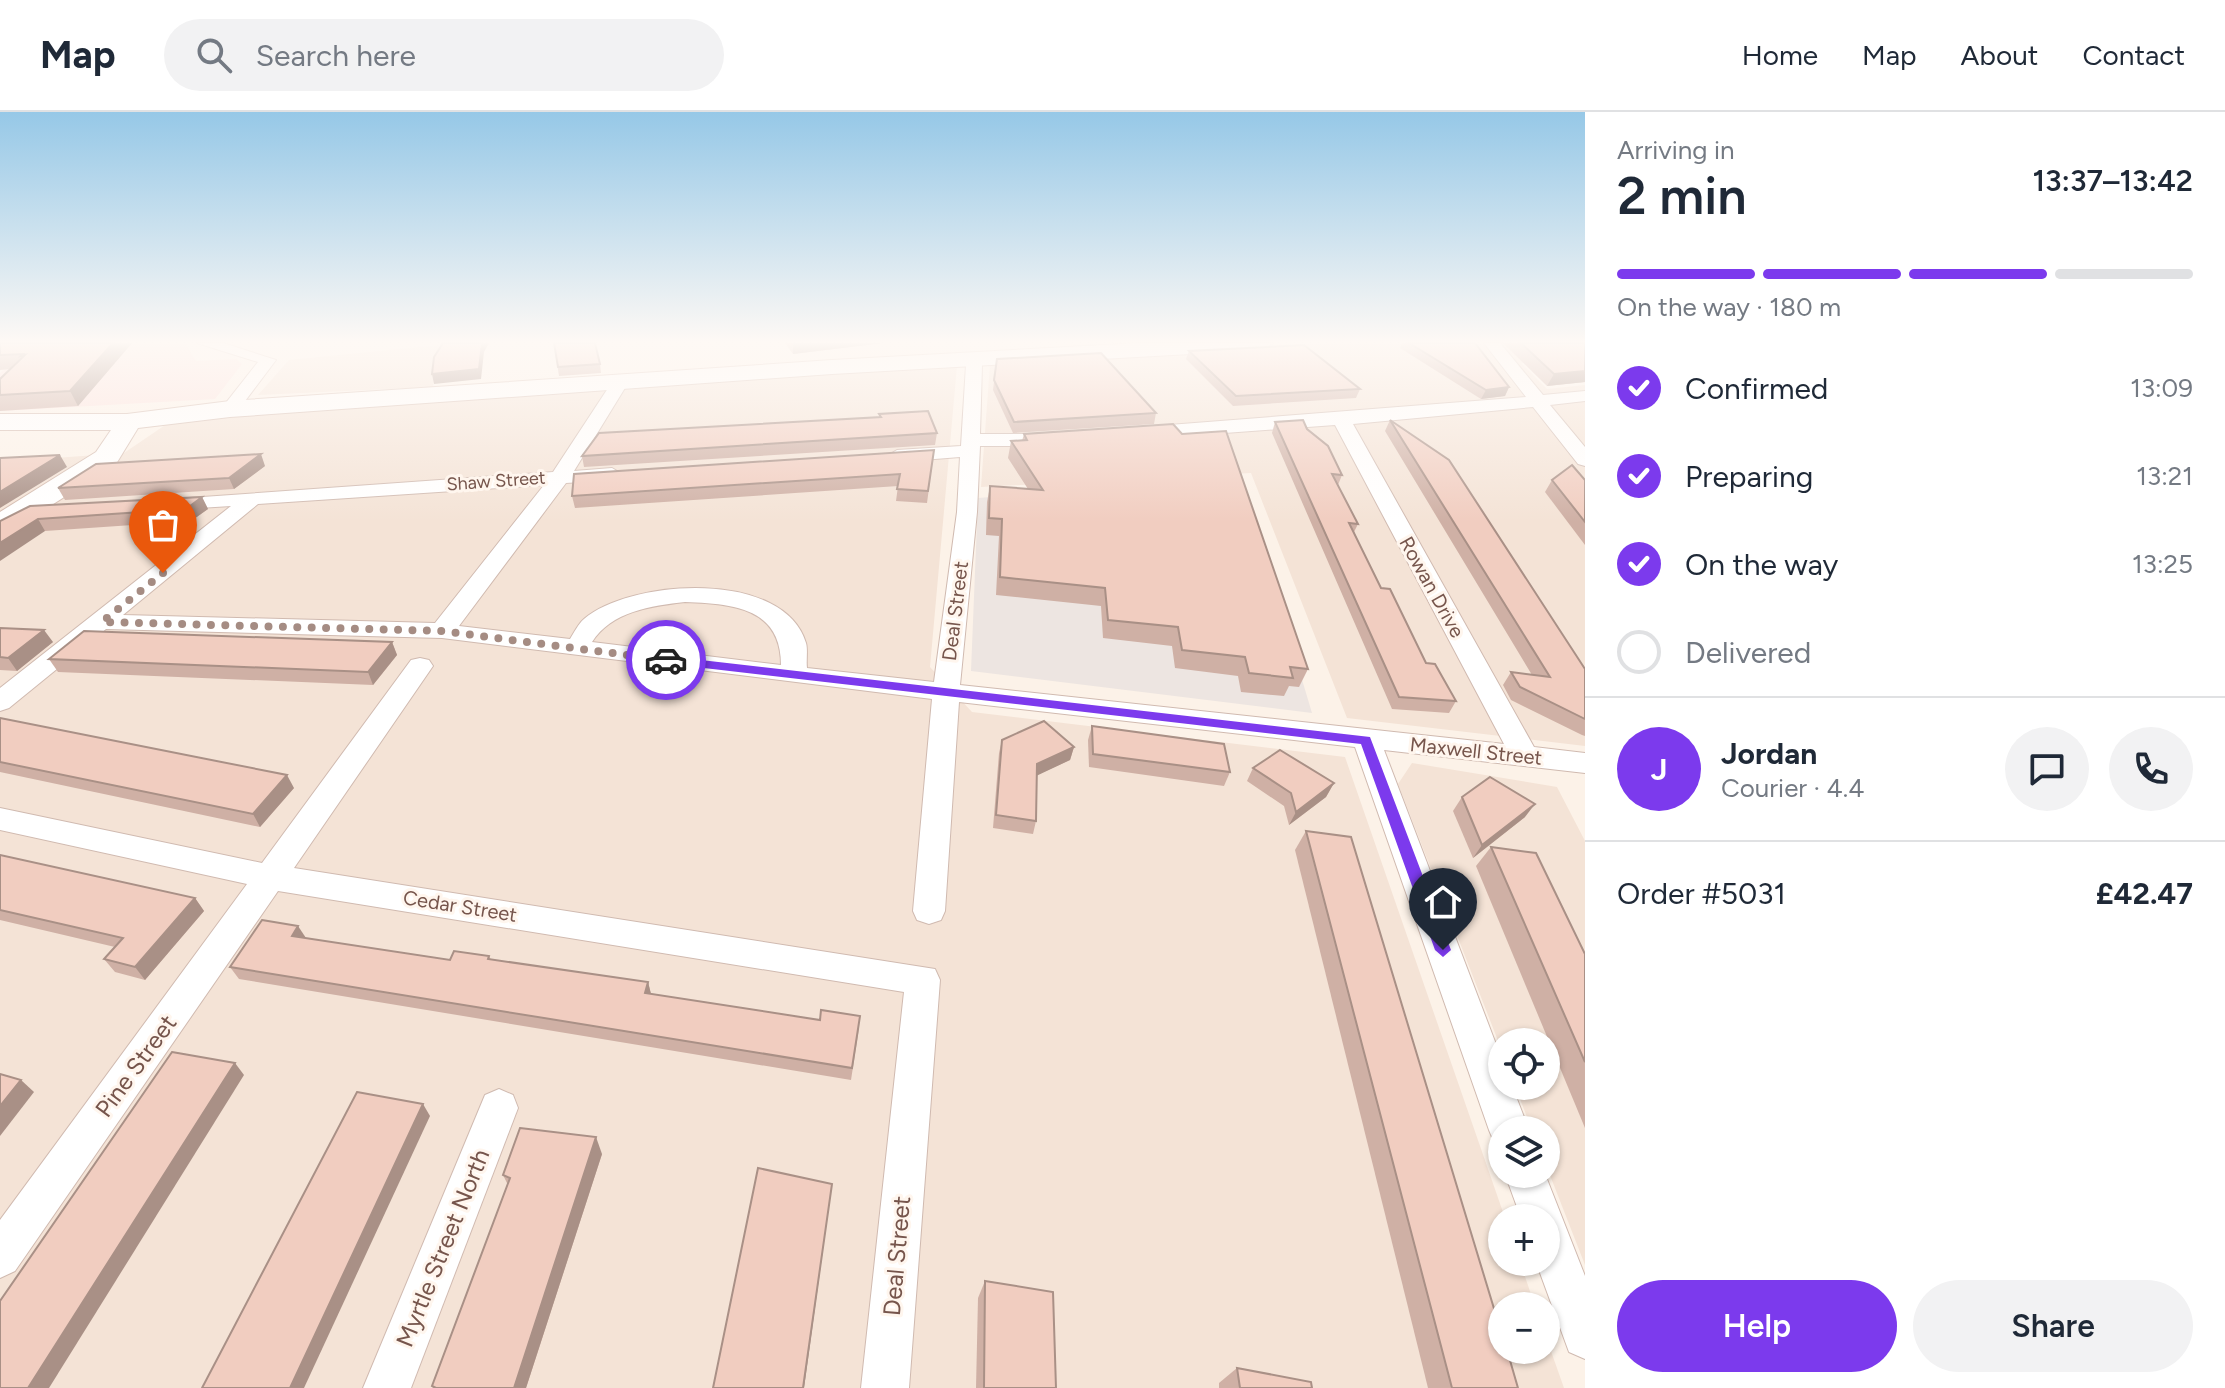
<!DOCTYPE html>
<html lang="en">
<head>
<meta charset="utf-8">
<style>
  body { margin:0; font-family:Figtree,sans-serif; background:#f2f2f3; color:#1f2937; height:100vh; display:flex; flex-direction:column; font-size:30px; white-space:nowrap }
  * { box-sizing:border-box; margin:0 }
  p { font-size:26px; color:#747a83 }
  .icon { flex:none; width:44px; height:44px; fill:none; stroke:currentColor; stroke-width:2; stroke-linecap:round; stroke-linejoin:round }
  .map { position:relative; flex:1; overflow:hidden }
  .panel { display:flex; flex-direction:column; background:#fff; width:640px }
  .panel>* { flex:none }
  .buttons { position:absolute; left:1488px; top:916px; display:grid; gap:16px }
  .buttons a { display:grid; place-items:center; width:72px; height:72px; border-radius:50%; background:#fff; box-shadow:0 2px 6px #0004; font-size:40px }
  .pin { position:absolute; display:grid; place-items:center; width:68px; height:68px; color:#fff; margin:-82px -34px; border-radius:50% 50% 50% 0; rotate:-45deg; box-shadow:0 0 8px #0007 }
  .pin .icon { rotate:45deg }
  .courier { position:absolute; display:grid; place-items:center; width:80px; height:80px; margin:-40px; border:6px solid #7c3aed; border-radius:50%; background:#fff; color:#222; box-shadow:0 2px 10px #0007 }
  .head em { font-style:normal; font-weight:600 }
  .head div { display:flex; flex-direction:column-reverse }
  .head { display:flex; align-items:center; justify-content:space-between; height:136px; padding:0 32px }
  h1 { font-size:52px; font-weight:600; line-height:60px }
  .bar { display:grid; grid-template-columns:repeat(4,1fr); gap:12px 8px; align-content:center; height:96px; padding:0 32px }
  .bar i { height:10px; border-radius:6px; background:#e0e1e3 }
  .bar .active { background:#7c3aed }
  .bar p { grid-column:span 4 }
  .line { display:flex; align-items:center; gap:20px; padding:0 32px; border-top:2px solid #e0e1e3 }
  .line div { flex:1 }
  .round { display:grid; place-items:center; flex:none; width:84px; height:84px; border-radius:42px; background:#f2f2f3 }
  ol { padding:0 32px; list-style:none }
  li { display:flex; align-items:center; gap:24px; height:88px }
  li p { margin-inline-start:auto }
  li .icon { padding:8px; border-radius:50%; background:#7c3aed; color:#fff; stroke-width:4 }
  li:last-child { color:#747a83 }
  li i { width:44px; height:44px; border:4px solid #e0e1e3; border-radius:50% }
  .primary-button { display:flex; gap:16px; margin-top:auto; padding:16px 32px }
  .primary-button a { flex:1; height:92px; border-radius:48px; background:#7c3aed; color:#fff; font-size:32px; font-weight:600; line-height:92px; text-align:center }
  .primary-button a+a { background:#f2f2f3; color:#1f2937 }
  header { display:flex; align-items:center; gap:48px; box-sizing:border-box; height:112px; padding:0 40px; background:#fff; border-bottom:2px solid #e0e1e3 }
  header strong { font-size:38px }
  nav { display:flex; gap:44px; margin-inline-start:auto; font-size:28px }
  .search { width:560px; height:72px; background:#f2f2f3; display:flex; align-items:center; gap:20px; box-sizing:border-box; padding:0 28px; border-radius:44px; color:#747a83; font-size:30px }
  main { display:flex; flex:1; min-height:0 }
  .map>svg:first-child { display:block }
  .residential { fill:#f4e3d6 }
  .commercial { fill:#fce1dc }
  .industrial { fill:#ede5e1 }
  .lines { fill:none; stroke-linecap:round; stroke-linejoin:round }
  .street-casing { stroke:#d0bab0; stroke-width:2 }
  .secondary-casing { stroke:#d3baae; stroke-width:2 }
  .street { fill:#fff; fill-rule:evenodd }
  .secondary { fill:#fff; fill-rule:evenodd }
  .wall { fill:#cfb0a5 }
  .shaded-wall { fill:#a99086 }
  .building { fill:#f1cdc0; stroke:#a99086; stroke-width:2 }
  .route { fill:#7c3aed }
  .done { stroke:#a58c83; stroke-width:8; stroke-dasharray:0 14.4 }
  .labels { text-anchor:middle; stroke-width:6; stroke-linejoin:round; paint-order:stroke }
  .far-street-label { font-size:18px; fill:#76554c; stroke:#fff6ee }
  .street-label { font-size:20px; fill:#76554c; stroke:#fff6ee }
  .near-street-label { font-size:24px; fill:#76554c; stroke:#fff6ee }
</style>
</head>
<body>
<header>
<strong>Map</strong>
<div class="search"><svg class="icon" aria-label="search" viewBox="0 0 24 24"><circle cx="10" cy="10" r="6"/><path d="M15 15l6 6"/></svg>Search here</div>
<nav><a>Home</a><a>Map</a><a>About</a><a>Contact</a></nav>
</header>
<main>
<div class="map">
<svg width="1585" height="1276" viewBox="0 0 1585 1276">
  <rect width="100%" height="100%" fill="#fcf2e8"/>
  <!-- residential -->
  <g class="residential">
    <polygon points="1326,231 1585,231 1585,244 1521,251 1547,277 1585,273 1585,634 1347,606 1251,361 981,375 990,252"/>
    <polygon points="439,233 433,275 258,283 289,248"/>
    <polygon points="957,254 930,555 972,600 1345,645 1505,1106 1502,1106 1502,1150 1520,1150 1535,1194 1502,1194 1502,1238 1546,1238 1546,1225 1564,1276 0,1276 0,350 124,341 174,307"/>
    <polygon points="1412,651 1557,675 1585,729 1585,1153 1546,1053 1546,1018 1532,1018 1515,974 1546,974 1546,930 1502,930 1502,939 1398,672"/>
  </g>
  <!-- commercial -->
  <polygon class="commercial" points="36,231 185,231 196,249 236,247 242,252 215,287 0,299 0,261"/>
  <!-- industrial -->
  <polygon class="industrial" points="1242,367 1312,601 971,559 978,386"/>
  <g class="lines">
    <defs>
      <g id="street">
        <polygon points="197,231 223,231 276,248 236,301 230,302 221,297 258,250"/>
        <path d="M1484,231H1500L1543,283L1585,279V289L1550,293L1585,335V354L1578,352L1533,295L1353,312L1534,635L1585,641V661L1384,638L1502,948V974H1512L1529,1018H1502V1034L1495,1032L1489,1018L1355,635L959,590L945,799L941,808L929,812L917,808L913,799L932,587L442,526L106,517L9,596L0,599V576L231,394L167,398L160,396L157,392L160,388L553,360L614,267L620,266L628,271L574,359L612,356L622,362L612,368L566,371L459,514L570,527C574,521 578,512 584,507C631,467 784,457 806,531C808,538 806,549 807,556L934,570L957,400L960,345L897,350L887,344L897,338L961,334L966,253L962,247L970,242L982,253L980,322H1050L1059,328L1050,334H980L977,400L960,573L1504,632L1335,313L1143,327L1134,321L1143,315L1526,285ZM544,373L435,511L123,503L258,392ZM685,490C732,492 781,495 781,553L592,530C612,499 651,494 685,490Z"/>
        <polygon points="420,546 429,548 433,554 294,756 935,857 940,868 909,1276 861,1276 904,880 278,779 15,1159 0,1166 0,1108 247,772 0,718 0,696 262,751 411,548"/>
        <polygon points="499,977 513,983 518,996 411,1276 363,1276 485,983"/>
        <polygon points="1505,1062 1545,1062 1585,1164 1585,1247 1569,1240 1536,1150 1546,1150 1546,1106 1521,1106"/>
      </g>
      <polygon id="secondary" points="1140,231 1273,231 1262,238 832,262 230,305 138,316 116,352 11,419 0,422 0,400 96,340 111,318 0,318 0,302 127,302 230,289 832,248"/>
    </defs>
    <!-- street casing -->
    <use href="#street" class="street-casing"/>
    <!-- secondary casing -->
    <use href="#secondary" class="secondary-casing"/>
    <!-- street -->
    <use href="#street" class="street"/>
    <!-- secondary -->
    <use href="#secondary" class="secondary"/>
  </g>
  <!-- wall -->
  <g class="wall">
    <polygon points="0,231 132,231 78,294 0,299 0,283 10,257 0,258"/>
    <polygon points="554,231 600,252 601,261 559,264"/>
    <polygon points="785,231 883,231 793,242"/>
    <polygon points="1402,231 1475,231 1509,275 1505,284 1481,287 1400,236"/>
    <polygon points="1503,231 1585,231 1585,270 1547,274"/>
    <polygon points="1189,239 1360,277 1356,286 1233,294 1186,247"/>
    <polygon points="997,247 1156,301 1154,312 1013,321 993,278"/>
    <polygon points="879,302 937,321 935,333 584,355 582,344 879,305"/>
    <polygon points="1390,308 1585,557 1585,624 1582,623 1511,588 1503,573 1511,560 1532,563 1385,319"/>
    <polygon points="1275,310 1307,317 1342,363 1338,373 1358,412 1354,420 1381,476 1426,551 1456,589 1449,601 1392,597 1272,321"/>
    <polygon points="1024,322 1308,557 1299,575 1289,574 1284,584 1241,580 1238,564 1175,556 1172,534 1103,526 1101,494 996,483 999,424 986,423 987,390 990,374 1028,377 1008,346 1011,329 1022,329"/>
    <polygon points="934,338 927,391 896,389 898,374 575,396 572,384"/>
    <polygon points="265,354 234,377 65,388 58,376"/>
    <polygon points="1552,368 1585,368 1585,433 1545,380"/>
    <polygon points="202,385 208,397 191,409 45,419 0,409"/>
    <polygon points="0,516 53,530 17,559 0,558"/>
    <polygon points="392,530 397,543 373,573 58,560 49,547"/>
    <polygon points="0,606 294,676 260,715 0,660"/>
    <polygon points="1092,614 1230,660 1224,674 1089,655 1088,628"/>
    <polygon points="1002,628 1074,635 1070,648 1037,663 1036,709 1033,722 993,716 999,641"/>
    <polygon points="1253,656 1334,671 1326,685 1289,713 1284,694 1247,669"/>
    <polygon points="1462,685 1525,705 1473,746 1453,699"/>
    <polygon points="1306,719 1518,1276 1428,1276 1295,738"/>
    <polygon points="1491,735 1585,842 1585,1016 1476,754"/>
    <polygon points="0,743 195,786 204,799 145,868 115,860 104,847 115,835 0,808"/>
    <polygon points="306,826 450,848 489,844 491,848 648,870 651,882 859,916 851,968 239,867 230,855"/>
    <polygon points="602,1042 526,1276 433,1276 432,1274 508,1073 503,1063"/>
    <polygon points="985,1169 1056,1276 976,1276 978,1186"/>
    <polygon points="1237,1256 1312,1276 1219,1276 1219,1271"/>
  </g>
  <!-- shaded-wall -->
  <g class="shaded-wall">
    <polygon points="113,231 132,231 78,294 70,279"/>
    <polygon points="482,231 489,231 484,240 481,267 434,272 432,262"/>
    <polygon points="793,231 883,231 793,242"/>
    <polygon points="1585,259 1585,270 1547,274 1554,262"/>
    <polygon points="1509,275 1505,284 1481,287 1486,278"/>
    <polygon points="261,342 265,354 234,377 229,366"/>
    <polygon points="60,343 67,355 0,396 0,380"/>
    <polygon points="202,385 208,397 191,409 186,397"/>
    <polygon points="38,407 45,419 0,449 0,431"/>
    <polygon points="44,518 53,530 17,559 8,546"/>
    <polygon points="392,530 397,543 373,573 368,560"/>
    <polygon points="1074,635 1070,648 1034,665 1037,652"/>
    <polygon points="287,663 294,676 260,715 253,702"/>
    <polygon points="1334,671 1326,685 1289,713 1296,700"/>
    <polygon points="1535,692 1525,705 1473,746 1482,733"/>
    <polygon points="195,786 204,799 145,868 135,855"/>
    <polygon points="298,814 306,826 292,824"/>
    <polygon points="648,870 651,882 645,881"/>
    <polygon points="235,951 244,963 49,1276 28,1276"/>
    <polygon points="21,968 34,980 0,1024 0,994"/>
    <polygon points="423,992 430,1004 304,1276 290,1276"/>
    <polygon points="596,1025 602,1042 526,1276 514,1276"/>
    <polygon points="832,1072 804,1276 803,1276"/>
  </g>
  <!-- building -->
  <g class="building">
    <polygon points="0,231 113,231 70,279 0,283 0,267 25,243 21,244 23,242 0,243"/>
    <polygon points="443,231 482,231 479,257 432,262 434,245"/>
    <polygon points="554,231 595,231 600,252 558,255"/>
    <polygon points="1409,231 1475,231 1509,275 1486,278"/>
    <polygon points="1521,231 1585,231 1585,259 1554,262"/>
    <polygon points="1304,233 1360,277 1236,284 1189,239"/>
    <polygon points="1101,241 1156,301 1014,310 994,268 997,247"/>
    <polygon points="928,299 937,321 582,344 599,321 881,305 879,302"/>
    <polygon points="1303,308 1307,317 1328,334 1342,363 1332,362 1358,412 1349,411 1381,476 1390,477 1426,551 1435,552 1456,589 1399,585 1275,310"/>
    <polygon points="1390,308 1449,348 1585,557 1585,607 1520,575 1511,560 1550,565"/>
    <polygon points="1173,312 1182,322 1226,319 1308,557 1290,555 1293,566 1249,561 1245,545 1182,538 1178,515 1108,508 1105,476 1000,465 1002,407 989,406 990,374 1043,378 1011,329 1027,328 1024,322"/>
    <polygon points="934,338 928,379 897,377 900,362 572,384 574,362"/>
    <polygon points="261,342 229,366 58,376 96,352"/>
    <polygon points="60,343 0,380 0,346"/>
    <polygon points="1572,353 1585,368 1585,410 1552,368"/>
    <polygon points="202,385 186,397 38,407 0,431 0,409 30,394"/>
    <polygon points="0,516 44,518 8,546 0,545"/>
    <polygon points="84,519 392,530 368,560 49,547"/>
    <polygon points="0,606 287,663 253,702 0,650"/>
    <polygon points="1044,609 1074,635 1037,652 1036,709 996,703 1002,628"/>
    <polygon points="1092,614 1224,632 1230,660 1093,642"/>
    <polygon points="1280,638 1334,671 1296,700 1291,681 1253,656"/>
    <polygon points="1490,665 1535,692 1482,733 1462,685"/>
    <polygon points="1306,719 1351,725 1502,1223 1502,1238 1507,1238 1518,1276 1452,1276"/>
    <polygon points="1491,735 1536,741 1585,842 1585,950"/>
    <polygon points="0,743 195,786 135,855 104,847 123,826 0,798"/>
    <polygon points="262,808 298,814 292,824 450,848 454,839 489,844 488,847 648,870 645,881 820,908 821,898 860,904 852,956 230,855"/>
    <polygon points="172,940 235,951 28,1276 0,1276 0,1189"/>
    <polygon points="0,962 21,968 0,994"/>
    <polygon points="357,980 423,992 290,1276 202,1276"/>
    <polygon points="520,1016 596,1025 514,1276 436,1276 432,1274 510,1066 503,1063"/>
    <polygon points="758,1056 832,1072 803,1276 713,1276"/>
    <polygon points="985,1169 1053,1180 1056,1276 984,1276"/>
    <polygon points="1237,1256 1311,1270 1312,1276 1240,1276"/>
  </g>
  <!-- sky -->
  <linearGradient id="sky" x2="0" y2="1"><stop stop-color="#96c8e7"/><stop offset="0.56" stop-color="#fef9f5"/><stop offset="1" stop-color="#fef9f5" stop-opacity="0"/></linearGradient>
  <rect width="1585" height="410" fill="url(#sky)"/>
  <!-- route -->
  <polygon class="route" points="666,544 1370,625 1451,838 1443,845 1435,838 1361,632 661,551 660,548"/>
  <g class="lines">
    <!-- done -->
    <polyline class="done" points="163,461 102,510 442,519 666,548"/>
  </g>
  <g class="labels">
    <!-- far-street labels -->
    <g class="far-street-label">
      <text transform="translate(496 369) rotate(-4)" y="6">Shaw Street</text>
    </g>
    <!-- street labels -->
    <g class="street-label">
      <text transform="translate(1432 475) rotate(61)" y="7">Rowan Drive</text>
      <text transform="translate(955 499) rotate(-83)" y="7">Deal Street</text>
      <text transform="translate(1476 639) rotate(6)" y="7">Maxwell Street</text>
      <text transform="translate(460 794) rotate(9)" y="7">Cedar Street</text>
    </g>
    <!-- near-street labels -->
    <g class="near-street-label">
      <text transform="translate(136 954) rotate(-54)" y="8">Pine Street</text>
      <text transform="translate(443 1136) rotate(-68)" y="8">Myrtle Street North</text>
      <text transform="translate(897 1144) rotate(-85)" y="8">Deal Street</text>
    </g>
  </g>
</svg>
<div class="buttons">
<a><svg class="icon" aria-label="locate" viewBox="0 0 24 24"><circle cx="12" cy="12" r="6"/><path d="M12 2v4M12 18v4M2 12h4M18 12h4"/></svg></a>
<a><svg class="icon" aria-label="layers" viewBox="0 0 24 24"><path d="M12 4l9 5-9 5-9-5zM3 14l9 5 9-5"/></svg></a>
<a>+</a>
<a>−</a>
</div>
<div class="pin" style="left:163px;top:461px;background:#ea580c"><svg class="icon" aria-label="bag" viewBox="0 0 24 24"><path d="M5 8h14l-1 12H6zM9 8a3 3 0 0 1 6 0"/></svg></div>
<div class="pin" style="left:1443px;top:838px;background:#1f2937"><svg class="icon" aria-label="home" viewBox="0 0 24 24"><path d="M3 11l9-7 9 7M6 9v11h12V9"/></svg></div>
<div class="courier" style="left:666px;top:548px"><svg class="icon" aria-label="car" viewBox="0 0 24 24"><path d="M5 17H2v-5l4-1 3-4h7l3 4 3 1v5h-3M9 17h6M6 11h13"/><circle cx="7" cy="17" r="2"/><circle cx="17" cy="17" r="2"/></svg></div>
</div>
<section class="panel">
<div class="head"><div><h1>2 min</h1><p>Arriving in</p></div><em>13:37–13:42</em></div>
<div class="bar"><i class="active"></i><i class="active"></i><i class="active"></i><i></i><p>On the way · 180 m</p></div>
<ol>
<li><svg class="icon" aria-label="check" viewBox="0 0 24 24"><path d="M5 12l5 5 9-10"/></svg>Confirmed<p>13:09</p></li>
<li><svg class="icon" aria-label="check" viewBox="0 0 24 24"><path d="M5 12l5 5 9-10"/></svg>Preparing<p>13:21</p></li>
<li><svg class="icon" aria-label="check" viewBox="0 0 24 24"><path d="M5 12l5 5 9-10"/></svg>On the way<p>13:25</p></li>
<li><i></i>Delivered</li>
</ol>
<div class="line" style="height:144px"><b class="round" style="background:#7c3aed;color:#fff">J</b><div><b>Jordan</b><p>Courier · 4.4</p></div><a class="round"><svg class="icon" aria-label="chat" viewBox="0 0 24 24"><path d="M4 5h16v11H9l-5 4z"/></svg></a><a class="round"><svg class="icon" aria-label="phone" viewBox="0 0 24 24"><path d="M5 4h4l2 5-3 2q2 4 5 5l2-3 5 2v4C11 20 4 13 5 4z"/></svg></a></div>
<div class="line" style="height:104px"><div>Order #5031</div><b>£42.47</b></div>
<div class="primary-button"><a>Help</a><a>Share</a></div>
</section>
</main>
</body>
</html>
